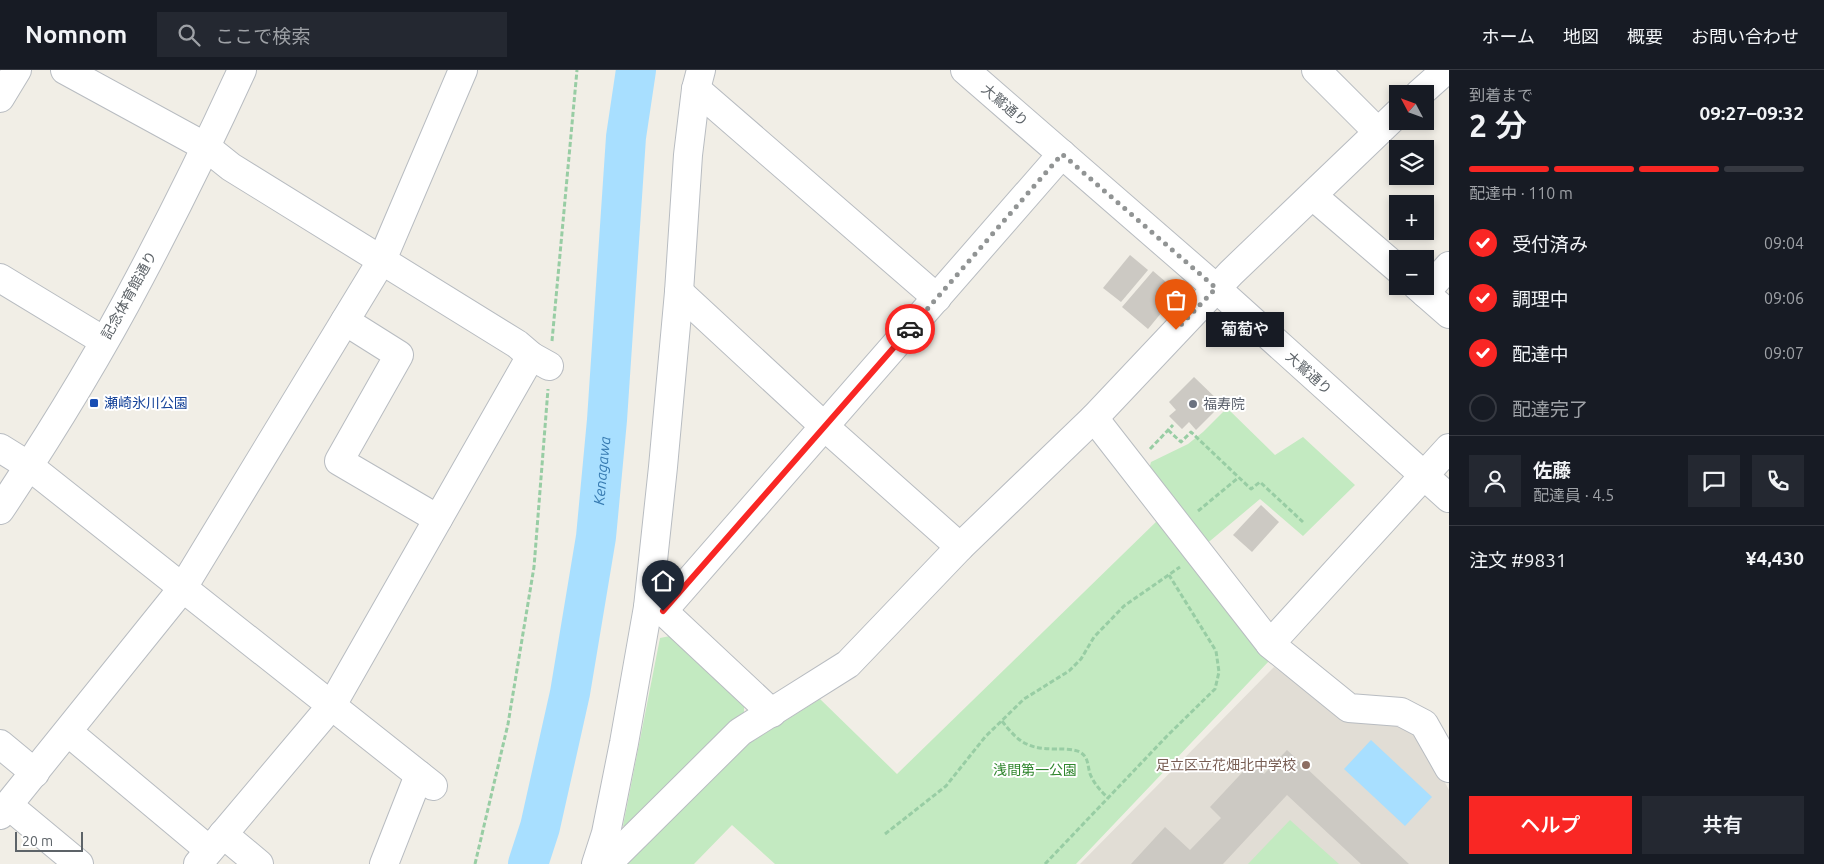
<!DOCTYPE html>
<html lang="ja">
<head>
<meta charset="utf-8">
<style>
  body { margin:0; font-family:Ubuntu,"Noto Sans JP",sans-serif; background:#242831; color:#f1f3f6; height:100vh; display:flex; flex-direction:column; font-size:19px; white-space:nowrap }
  * { box-sizing:border-box; margin:0 }
  p { font-size:16px; color:#9ea1a6 }
  .icon { flex:none; width:28px; height:28px; fill:none; stroke:currentColor; stroke-width:2; stroke-linecap:round; stroke-linejoin:round }
  .map { position:relative; flex:1; overflow:hidden }
  .sheet { display:flex; flex-direction:column; background:#171b24; width:375px }
  .sheet>* { flex:none }
  .needle { width:32px; rotate:311deg }
  .fabs { position:absolute; left:1389px; top:15px; display:grid; gap:10px }
  .fabs a { display:grid; place-items:center; width:45px; height:45px; border-radius:0px; background:#171b24; box-shadow:0 2px 8px #0003; font-size:25px }
  .scale { position:absolute; left:15px; bottom:12px; width:68px; box-sizing:border-box; padding-left:5px; border:2px solid #5d6368; border-top:0; font-size:14px; line-height:18px; white-space:nowrap; color:#5d6368; -webkit-text-stroke:4px #fff; paint-order:stroke }
  .pin { position:absolute; display:grid; place-items:center; width:42px; height:42px; color:#fff; margin:-51px -21px; border-radius:50% 50% 50% 0; rotate:-45deg; box-shadow:0 0 5px #0007 }
  .pin .icon { rotate:45deg }
  .courier { position:absolute; display:grid; place-items:center; width:50px; height:50px; margin:-25px; border:4px solid #f92724; border-radius:50%; background:#fff; color:#222; box-shadow:0 1px 6px #0007 }
  .bubble { position:absolute; height:35px; border-radius:0px; background:#171b24; box-shadow:0 2px 8px #0003; font-size:16px; font-weight:600; line-height:35px; text-align:center }
  .overview em { font-style:normal; font-weight:600 }
  .overview div { display:flex; flex-direction:column-reverse }
  .overview { display:flex; align-items:center; justify-content:space-between; height:85px; padding:0 20px }
  h1 { font-size:32px; font-weight:600; line-height:38px }
  .bar { display:grid; grid-template-columns:repeat(4,1fr); gap:8px 5px; align-content:center; height:60px; padding:0 20px }
  .bar i { height:6px; border-radius:4px; background:#363941 }
  .bar .active { background:#f92724 }
  .bar p { grid-column:span 4 }
  .line { display:flex; align-items:center; gap:12px; padding:0 20px; border-top:1px solid #363941 }
  .line div { flex:1 }
  .round { display:grid; place-items:center; flex:none; width:52px; height:52px; border-radius:0px; background:#242831 }
  ol { padding:0 20px; list-style:none }
  li { display:flex; align-items:center; gap:15px; height:55px }
  li p { margin-inline-start:auto }
  li .icon { padding:5px; border-radius:50%; background:#f92724; color:#fff; stroke-width:4 }
  li:last-child { color:#9ea1a6 }
  li i { width:28px; height:28px; border:2px solid #363941; border-radius:50% }
  .action { display:flex; gap:10px; margin-top:auto; padding:10px 20px }
  .action a { flex:1; height:58px; border-radius:0px; background:#f92724; color:#fff; font-size:20px; font-weight:600; line-height:58px; text-align:center }
  .action a+a { background:#242831; color:#f1f3f6 }
  header { display:flex; align-items:center; gap:30px; box-sizing:border-box; height:70px; padding:0 25px; background:#171b24; border-bottom:1px solid #363941 }
  header strong { font-size:24px }
  nav { display:flex; gap:28px; margin-inline-start:auto; font-size:18px }
  .search { width:350px; height:45px; background:#242831; display:flex; align-items:center; gap:12px; box-sizing:border-box; padding:0 18px; border-radius:0px; color:#9ea1a6; font-size:19px }
  main { display:flex; flex:1; min-height:0 }
  .map>svg:first-child { display:block }
  .education { fill:#e1ddd5 }
  .green { fill:#c3eac1 }
  .water { fill:#a8dfff }
  .lines { fill:none; stroke-linecap:round; stroke-linejoin:round }
  .river { stroke:#a8dfff; stroke-width:40 }
  .building { fill:#ccc9c3 }
  .minor-casing { stroke:#b8bcc1; stroke-width:30 }
  .path { stroke:#98cda4; stroke-width:3; stroke-dasharray:5 2.5; stroke-linecap:butt }
  .minor { stroke:#fff; stroke-width:28 }
  .done { stroke:#919494; stroke-width:5; stroke-dasharray:0 9 }
  .route { stroke:#f92724; stroke-width:6 }
  .transit-dot { fill:#1a4fb4; stroke:#fff; stroke-width:2 }
  .worship-dot { fill:#6b7280; stroke:#fff; stroke-width:2 }
  .education-dot { fill:#8d6e63; stroke:#fff; stroke-width:2 }
  .labels { text-anchor:middle; stroke-width:4; stroke-linejoin:round; paint-order:stroke }
  .street-label { font-size:14px; fill:#5d6368; stroke:#fff }
  .transit-label { font-size:14px; fill:#164399; stroke:#fff; text-anchor:start }
  .worship-label { font-size:14px; fill:#5b616d; stroke:#fff; text-anchor:start }
  .education-label { font-size:14px; fill:#785e54; stroke:#fff; text-anchor:end }
  .park-label { font-size:14px; fill:#2f862d; stroke:#fff }
  .water-label { font-size:15px; font-style:italic; fill:#377bb2; stroke:#fff }
</style>
</head>
<body>
<header>
<strong>Nomnom</strong>
<div class="search"><svg class="icon" aria-label="search" viewBox="0 0 24 24"><circle cx="10" cy="10" r="6"/><path d="M15 15l6 6"/></svg>ここで検索</div>
<nav><a>ホーム</a><a>地図</a><a>概要</a><a>お問い合わせ</a></nav>
</header>
<main>
<div class="map">
<svg width="1449" height="794" viewBox="0 0 1449 794">
  <rect width="100%" height="100%" fill="#f1eee6"/>
  <!-- education -->
  <polygon class="education" points="1274,597 1346,647 1398,650 1421,669 1449,720 1449,794 1080,794"/>
  <!-- green -->
  <g class="green">
    <polygon points="1227,338 1275,385 1303,367 1355,415 1303,466 1260,429 1204,476 1148,403 1151,392 1188,374 1203,362"/>
    <polygon points="1158,450 1269,591 1076,794 775,794 732,755 694,794 624,794 748,674 820,629 897,704"/>
    <polygon points="670,566 744,634 744,646 628,758 623,756 660,568"/>
    <polygon points="1290,750 1339,794 1248,794"/>
  </g>
  <!-- water -->
  <polygon class="water" points="1371,670 1432,727 1405,756 1344,699"/>
  <g class="lines">
    <!-- river -->
    <path class="river" id="s1" d="M528,794L540,757L570,623L596,467L607,350L626,67L636,0"/>
  </g>
  <!-- building -->
  <g class="building">
    <polygon points="1130,185 1148,200 1121,232 1103,218"/>
    <polygon points="1153,201 1180,224 1172,233 1175,236 1167,246 1162,242 1148,259 1122,237"/>
    <polygon points="1194,307 1222,334 1196,360 1189,352 1182,359 1169,346 1176,340 1169,332"/>
    <polygon points="1261,435 1279,452 1252,482 1233,465"/>
    <polygon points="1287,680 1409,794 1361,794 1287,725 1223,794 1131,794 1165,757 1190,780 1221,748 1210,737 1252,692 1264,704"/>
  </g>
  <g class="lines">
    <defs>
      <g id="minor">
        <polyline points="65,0 206,77 231,97 517,274 531,286 549,296"/>
        <polyline points="965,0 1216,218 1449,428"/>
        <polyline points="1316,0 1377,61"/>
        <polyline points="696,19 937,228"/>
        <polyline points="1419,24 1446,0"/>
        <polyline points="0,28 17,0"/>
        <polyline points="1313,126 1398,199"/>
        <polyline points="0,208 104,271"/>
        <polyline points="1417,216 1449,244"/>
        <polyline points="679,222 825,357 960,477"/>
        <polyline points="1425,223 1449,196"/>
        <polyline points="345,251 399,285 339,391 438,449"/>
        <polyline points="1094,348 1270,574 1349,638 1401,642 1424,654 1449,698"/>
        <polyline points="0,378 29,396 433,716"/>
        <path d="M0,440C50,365 98,287 140,207C176,139 210,70 242,0"/>
        <polyline points="648,537 663,541 1062,84"/>
        <polyline points="663,541 772,643"/>
        <polyline points="1270,574 1449,378"/>
        <polyline points="68,662 209,780"/>
        <polyline points="0,674 35,703"/>
        <polyline points="8,735 79,794"/>
        <polyline points="0,745 182,519 382,190 463,0"/>
        <polyline points="223,764 259,794"/>
        <polyline points="198,794 332,635 531,286"/>
        <polyline points="384,794 419,705"/>
        <polyline points="596,794 606,763 624,673 648,537 663,397 679,222 688,85 696,19 701,0"/>
        <polyline points="607,794 740,662 848,594 960,477 1094,348 1231,203 1398,43"/>
      </g>
    </defs>
    <!-- minor casing -->
    <use href="#minor" class="minor-casing"/>
    <!-- path -->
    <g class="path">
      <polyline points="552,271 577,0"/>
      <polyline points="1168,360 1181,372 1191,362 1251,419 1260,412 1303,452"/>
      <polyline points="1150,379 1173,355"/>
      <polyline points="1198,441 1238,408"/>
      <path d="M1002,651C1019,673 1028,679 1057,679C1064,679 1074,679 1080,682C1090,688 1087,698 1091,706C1095,715 1101,721 1108,728"/>
      <polyline points="885,764 946,716 985,667 1024,629 1069,601 1081,589 1094,567 1124,536 1180,497"/>
      <polyline points="475,794 508,654 534,497 548,319"/>
      <polyline points="1045,794 1167,666 1215,619 1219,602 1216,581 1169,505"/>
    </g>
    <!-- minor -->
    <use href="#minor" class="minor"/>
  </g>
  <g class="lines">
    <!-- done -->
    <polyline class="done" points="910,259 1062,84 1216,218 1176,260"/>
    <!-- route -->
    <polyline class="route" points="663,541 910,259"/>
  </g>
  <!-- markers -->
  <rect class="transit-dot" x="89" y="328" width="10" height="10" rx="2.5"/>
  <circle class="worship-dot" cx="1193" cy="334" r="5"/>
  <circle class="education-dot" cx="1306" cy="695" r="5"/>
  <g class="labels">
    <!-- street labels -->
    <g class="street-label">
      <text transform="translate(1005 35) rotate(41)" y="5">大鷲通り</text>
      <text transform="translate(129 225) rotate(-61)" y="5">記念体育館通り</text>
      <text transform="translate(1309 303) rotate(42)" y="5">大鷲通り</text>
    </g>
    <!-- transit labels -->
    <g class="transit-label">
      <text x="104" y="338">瀬崎氷川公園</text>
    </g>
    <!-- worship labels -->
    <g class="worship-label">
      <text x="1203" y="339">福寿院</text>
    </g>
    <!-- education labels -->
    <g class="education-label">
      <text x="1296" y="700">足立区立花畑北中学校</text>
    </g>
    <!-- park labels -->
    <g class="park-label">
      <text x="1035" y="705">浅間第一公園</text>
    </g>
    <!-- water labels -->
    <g class="water-label">
      <text dy="5" stroke="none"><textPath href="#s1" startOffset="401">Kenagawa</textPath></text>
    </g>
  </g>
</svg>
<div class="fabs">
<a><svg class="needle" viewBox="-14 -14 28 28"><path d="M0-13l5 13h-10z" fill="#e53935"/><path d="M0 13l5-13h-10z" fill="#9ea1a6"/></svg></a>
<a><svg class="icon" aria-label="layers" viewBox="0 0 24 24"><path d="M12 4l9 5-9 5-9-5zM3 14l9 5 9-5"/></svg></a>
<a>+</a>
<a>−</a>
</div>
<div class="scale">20 m</div>
<div class="pin" style="left:1176px;top:260px;background:#ea580c"><svg class="icon" aria-label="bag" viewBox="0 0 24 24"><path d="M5 8h14l-1 12H6zM9 8a3 3 0 0 1 6 0"/></svg></div>
<div class="pin" style="left:663px;top:541px;background:#1f2937"><svg class="icon" aria-label="home" viewBox="0 0 24 24"><path d="M3 11l9-7 9 7M6 9v11h12V9"/></svg></div>
<div class="courier" style="left:910px;top:259px"><svg class="icon" aria-label="car" viewBox="0 0 24 24"><path d="M5 17H2v-5l4-1 3-4h7l3 4 3 1v5h-3M9 17h6M6 11h13"/><circle cx="7" cy="17" r="2"/><circle cx="17" cy="17" r="2"/></svg></div>
<div class="bubble" style="left:1206px;top:242px;width:78px">葡萄や</div>
</div>
<section class="sheet">
<div class="overview"><div><h1>2 分</h1><p>到着まで</p></div><em>09:27–09:32</em></div>
<div class="bar"><i class="active"></i><i class="active"></i><i class="active"></i><i></i><p>配達中 · 110 m</p></div>
<ol>
<li><svg class="icon" aria-label="check" viewBox="0 0 24 24"><path d="M5 12l5 5 9-10"/></svg>受付済み<p>09:04</p></li>
<li><svg class="icon" aria-label="check" viewBox="0 0 24 24"><path d="M5 12l5 5 9-10"/></svg>調理中<p>09:06</p></li>
<li><svg class="icon" aria-label="check" viewBox="0 0 24 24"><path d="M5 12l5 5 9-10"/></svg>配達中<p>09:07</p></li>
<li><i></i>配達完了</li>
</ol>
<div class="line" style="height:90px"><a class="round"><svg class="icon" aria-label="person" viewBox="0 0 24 24"><circle cx="12" cy="8" r="4"/><path d="M4 21q1-7 8-7t8 7"/></svg></a><div><b>佐藤</b><p>配達員 · 4.5</p></div><a class="round"><svg class="icon" aria-label="chat" viewBox="0 0 24 24"><path d="M4 5h16v11H9l-5 4z"/></svg></a><a class="round"><svg class="icon" aria-label="phone" viewBox="0 0 24 24"><path d="M5 4h4l2 5-3 2q2 4 5 5l2-3 5 2v4C11 20 4 13 5 4z"/></svg></a></div>
<div class="line" style="height:65px"><div>注文 #9831</div><b>¥4,430</b></div>
<div class="action"><a>ヘルプ</a><a>共有</a></div>
</section>
</main>
</body>
</html>
